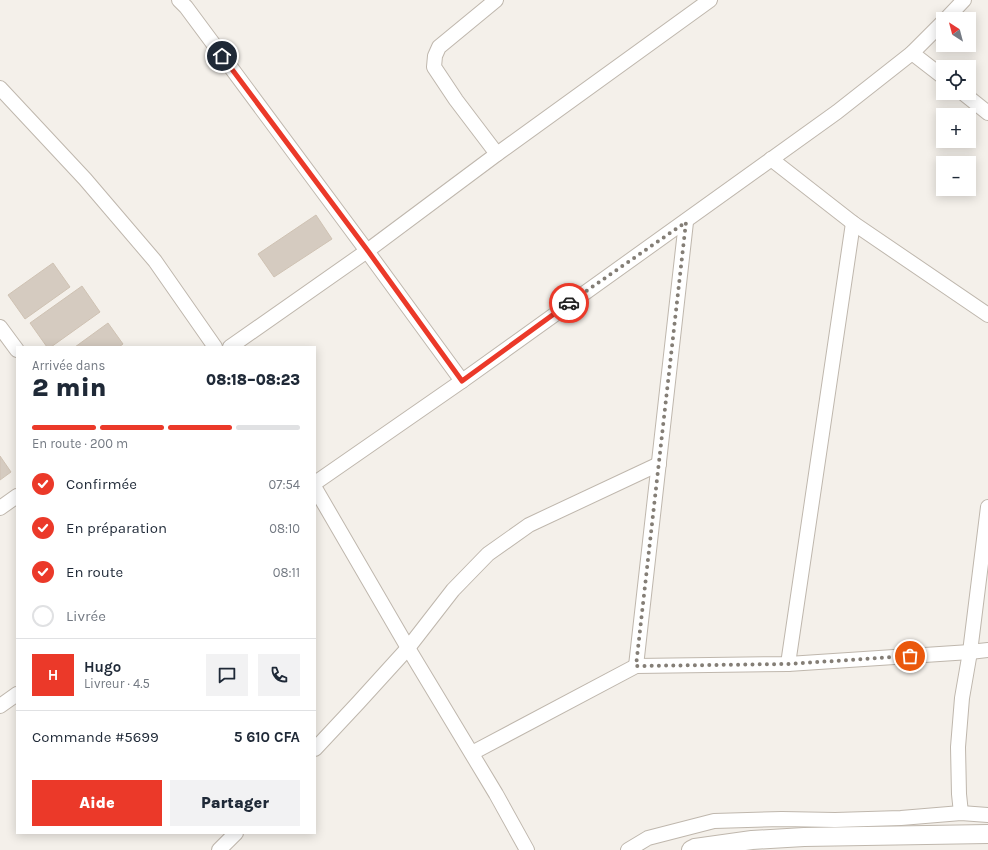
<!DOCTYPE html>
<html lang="fr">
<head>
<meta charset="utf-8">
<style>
  body { margin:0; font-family:Karla,sans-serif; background:#f2f2f3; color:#1f2937; height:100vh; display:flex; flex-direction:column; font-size:15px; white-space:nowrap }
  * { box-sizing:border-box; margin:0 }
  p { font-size:13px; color:#747a83 }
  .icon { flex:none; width:22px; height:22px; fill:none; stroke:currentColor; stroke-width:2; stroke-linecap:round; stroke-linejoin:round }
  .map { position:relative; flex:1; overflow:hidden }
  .side { position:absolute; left:16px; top:346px; width:300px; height:488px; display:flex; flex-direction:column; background:#fff; border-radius:0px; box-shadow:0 2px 10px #0003 }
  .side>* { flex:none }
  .needle { width:26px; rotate:324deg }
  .controls { position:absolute; left:936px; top:12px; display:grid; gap:8px }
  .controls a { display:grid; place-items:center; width:40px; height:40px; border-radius:0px; background:#fff; box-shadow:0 2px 10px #0003; font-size:20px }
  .pin { position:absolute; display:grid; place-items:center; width:34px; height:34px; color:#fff; margin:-17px; border:2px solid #fff; border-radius:50%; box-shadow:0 1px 4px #0007 }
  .courier { position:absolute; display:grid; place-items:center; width:40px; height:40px; margin:-20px; border:3px solid #eb3929; border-radius:50%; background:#fff; color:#222; box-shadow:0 1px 5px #0007 }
  .overview em { font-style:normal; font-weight:800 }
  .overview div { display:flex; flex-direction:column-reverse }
  .overview { display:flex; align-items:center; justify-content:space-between; height:68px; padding:0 16px }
  h1 { font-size:26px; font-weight:800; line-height:30px }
  .bar { display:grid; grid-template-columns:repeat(4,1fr); gap:6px 4px; align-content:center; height:48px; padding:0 16px }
  .bar i { height:5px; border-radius:3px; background:#e0e1e3 }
  .bar .selected { background:#eb3929 }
  .bar p { grid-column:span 4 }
  .line { display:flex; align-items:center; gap:10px; padding:0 16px; border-top:1px solid #e0e1e3 }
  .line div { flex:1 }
  .round { display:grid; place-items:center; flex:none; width:42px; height:42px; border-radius:0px; background:#f2f2f3 }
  ol { padding:0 16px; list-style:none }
  li { display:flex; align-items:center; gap:12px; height:44px }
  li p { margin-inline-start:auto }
  li .icon { padding:4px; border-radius:50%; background:#eb3929; color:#fff; stroke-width:4 }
  li:last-child { color:#747a83 }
  li i { width:22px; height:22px; border:2px solid #e0e1e3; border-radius:50% }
  .cta { display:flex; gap:8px; margin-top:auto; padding:8px 16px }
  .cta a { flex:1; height:46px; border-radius:0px; background:#eb3929; color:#fff; font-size:16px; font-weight:800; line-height:46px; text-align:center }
  .cta a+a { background:#f2f2f3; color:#1f2937 }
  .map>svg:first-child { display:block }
  .building { fill:#d5cbc0; stroke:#cfc2b3 }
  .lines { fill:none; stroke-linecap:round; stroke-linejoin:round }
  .minor-casing { stroke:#bfb7ad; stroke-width:16 }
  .tertiary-casing { stroke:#bfb7ad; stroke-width:20 }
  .minor { stroke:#fff; stroke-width:14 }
  .tertiary { stroke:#fff; stroke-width:18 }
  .done { stroke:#847e76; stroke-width:4; stroke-dasharray:0 7.2 }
  .route { stroke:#eb3929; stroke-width:5 }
</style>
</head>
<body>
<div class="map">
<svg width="988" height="850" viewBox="0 0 988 850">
  <rect width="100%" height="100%" fill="#f4f0ea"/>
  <!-- building -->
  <g class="building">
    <polygon points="316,215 332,239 274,277 258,254"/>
    <polygon points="53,263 70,287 25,319 8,295"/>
    <polygon points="82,286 100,312 51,347 47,347 30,323"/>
    <polygon points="108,323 123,344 119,347 75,347"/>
    <polygon points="0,456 11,472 0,480"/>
  </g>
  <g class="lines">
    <defs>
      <g id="minor">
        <polyline points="179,0 186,7 367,251 462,381"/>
        <polyline points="496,0 439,47 435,56 434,67 456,100 497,154"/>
        <polyline points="946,19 964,0"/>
        <polyline points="912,53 943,77"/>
        <polyline points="0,88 85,179 155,261 215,347"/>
        <polyline points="963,93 988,113"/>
        <polyline points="771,159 853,223 988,315"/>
        <polyline points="0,327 17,350"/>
        <polyline points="230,347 367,251 497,154 710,0"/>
        <polyline points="315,483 462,381 837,112 912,53 943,22"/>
        <polyline points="315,488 408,648 496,794 527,850"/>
        <polyline points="0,508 17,496"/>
        <polyline points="788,664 853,223"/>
        <polyline points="636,666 686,222"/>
        <polyline points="0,706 17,694"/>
        <polyline points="315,749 358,703 408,648 453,590 488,554 529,525 659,464"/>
        <polyline points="472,753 636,666 788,664 970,652 988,650"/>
        <polyline points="961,813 959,794 958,747 962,698 970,652 988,507"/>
        <polyline points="219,850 236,833"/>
        <polyline points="628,850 648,838 714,821 782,819 835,820 901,818 961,813 988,815"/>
      </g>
      <polyline id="tertiary" points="691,850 695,848 752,840 804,837 988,834"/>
    </defs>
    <!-- minor casing -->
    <use href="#minor" class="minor-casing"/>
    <!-- tertiary casing -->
    <use href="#tertiary" class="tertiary-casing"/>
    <!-- minor -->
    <use href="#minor" class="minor"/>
    <!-- tertiary -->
    <use href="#tertiary" class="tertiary"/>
  </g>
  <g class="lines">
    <!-- done -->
    <polyline class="done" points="569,303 686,222 636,666 788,664 910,656"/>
    <!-- route -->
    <polyline class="route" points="222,56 368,251 462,381 569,303"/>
  </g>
</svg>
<div class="controls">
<a><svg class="needle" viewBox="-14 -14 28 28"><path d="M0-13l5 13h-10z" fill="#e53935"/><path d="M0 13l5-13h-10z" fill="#747a83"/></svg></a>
<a><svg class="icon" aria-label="locate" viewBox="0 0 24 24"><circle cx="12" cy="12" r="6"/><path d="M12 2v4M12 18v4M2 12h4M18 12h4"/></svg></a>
<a>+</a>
<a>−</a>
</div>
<div class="pin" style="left:910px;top:656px;background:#ea580c"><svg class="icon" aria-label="bag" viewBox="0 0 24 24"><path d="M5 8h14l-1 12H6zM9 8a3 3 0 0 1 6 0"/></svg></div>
<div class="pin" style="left:222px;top:56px;background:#1f2937"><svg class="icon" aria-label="home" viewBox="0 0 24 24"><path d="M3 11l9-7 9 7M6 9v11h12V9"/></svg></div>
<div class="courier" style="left:569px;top:303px"><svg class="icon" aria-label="car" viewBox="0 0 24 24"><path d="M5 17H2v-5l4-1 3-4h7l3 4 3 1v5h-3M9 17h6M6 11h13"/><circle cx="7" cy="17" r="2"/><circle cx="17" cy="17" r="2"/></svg></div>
<section class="side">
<div class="overview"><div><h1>2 min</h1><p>Arrivée dans</p></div><em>08:18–08:23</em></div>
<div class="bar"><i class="selected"></i><i class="selected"></i><i class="selected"></i><i></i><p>En route · 200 m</p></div>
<ol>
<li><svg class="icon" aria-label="check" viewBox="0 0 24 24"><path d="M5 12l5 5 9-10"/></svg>Confirmée<p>07:54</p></li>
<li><svg class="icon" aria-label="check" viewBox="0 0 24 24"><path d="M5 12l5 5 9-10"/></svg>En préparation<p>08:10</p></li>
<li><svg class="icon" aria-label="check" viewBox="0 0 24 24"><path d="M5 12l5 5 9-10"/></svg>En route<p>08:11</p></li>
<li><i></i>Livrée</li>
</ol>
<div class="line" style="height:72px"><b class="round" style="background:#eb3929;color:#fff">H</b><div><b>Hugo</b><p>Livreur · 4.5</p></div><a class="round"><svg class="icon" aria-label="chat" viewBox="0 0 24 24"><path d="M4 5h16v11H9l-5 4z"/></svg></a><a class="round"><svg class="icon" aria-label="phone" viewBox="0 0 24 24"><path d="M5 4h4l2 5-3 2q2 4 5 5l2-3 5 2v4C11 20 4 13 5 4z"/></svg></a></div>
<div class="line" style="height:52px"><div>Commande #5699</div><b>5 610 CFA</b></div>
<div class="cta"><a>Aide</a><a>Partager</a></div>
</section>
</div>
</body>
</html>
